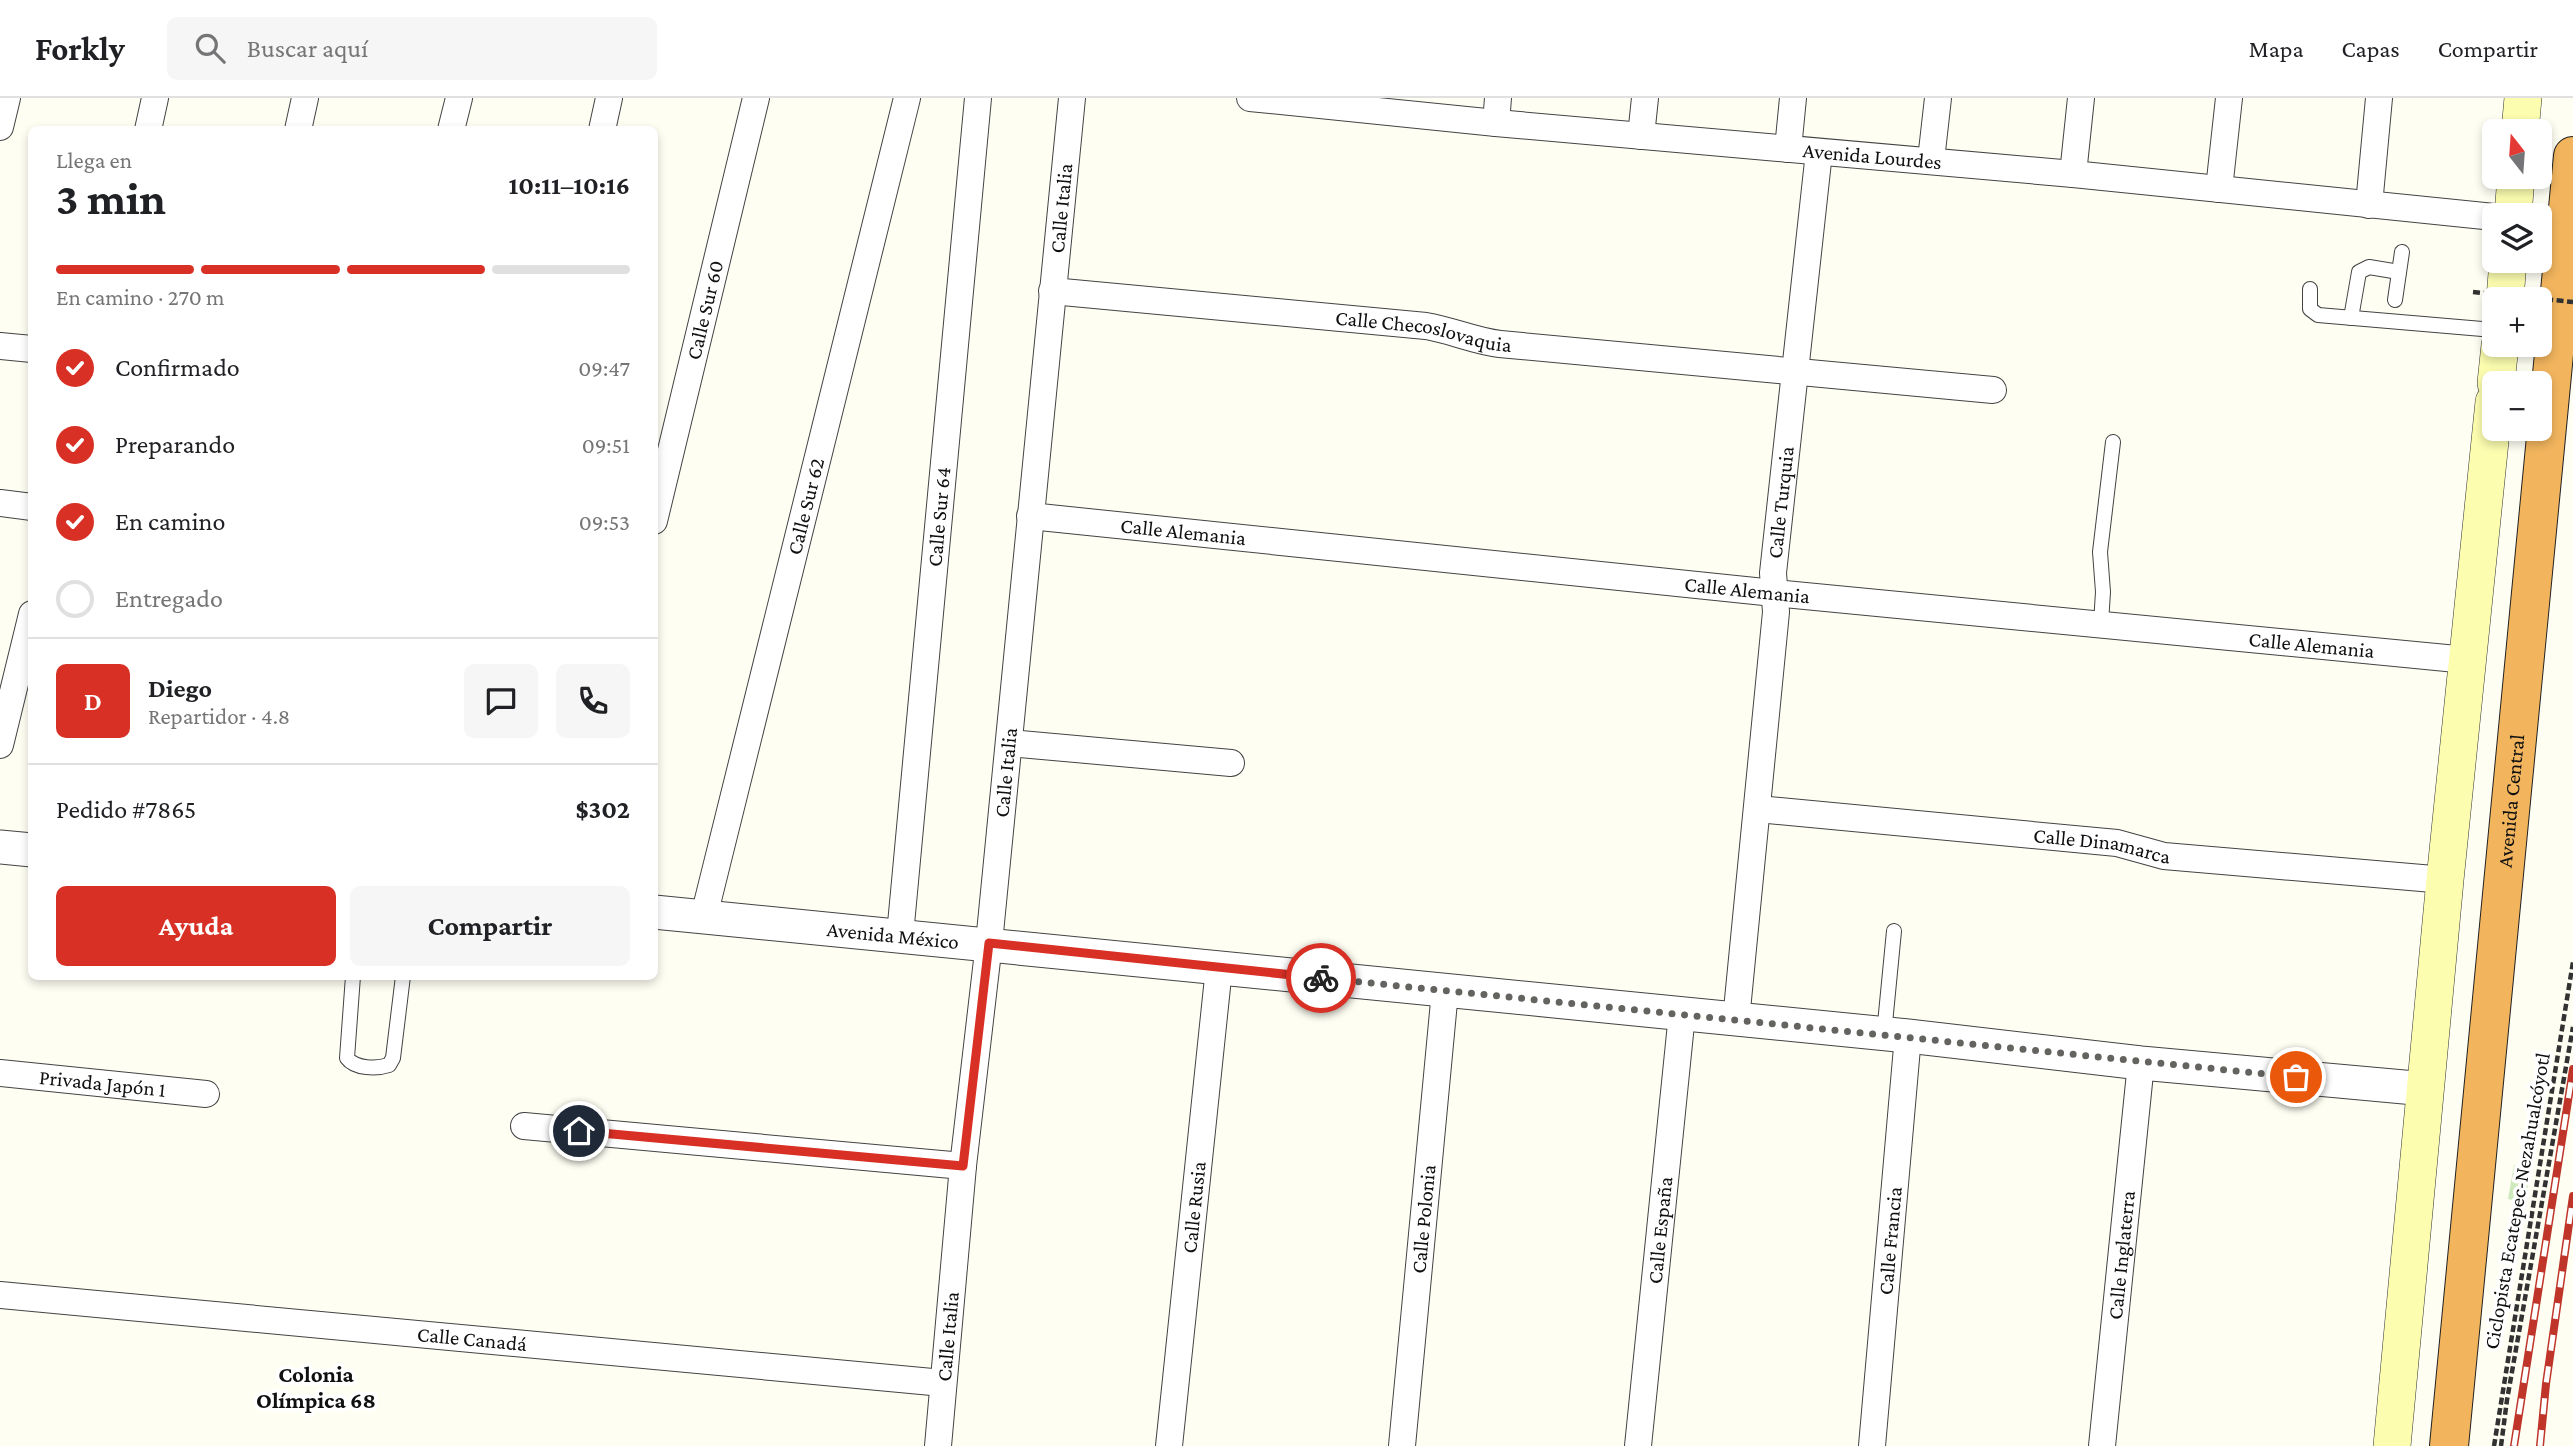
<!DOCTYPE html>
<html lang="es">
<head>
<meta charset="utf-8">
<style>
  body { margin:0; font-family:"Crimson Pro",serif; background:#f6f6f6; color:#202124; height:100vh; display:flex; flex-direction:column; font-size:26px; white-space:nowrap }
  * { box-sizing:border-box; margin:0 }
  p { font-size:23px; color:#757577 }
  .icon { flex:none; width:38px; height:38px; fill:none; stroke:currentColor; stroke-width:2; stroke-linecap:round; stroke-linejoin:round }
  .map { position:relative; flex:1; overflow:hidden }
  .drawer { position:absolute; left:28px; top:28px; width:630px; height:854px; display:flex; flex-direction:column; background:#fff; border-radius:10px; box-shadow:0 4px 10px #0003 }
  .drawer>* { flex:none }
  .needle { width:46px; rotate:343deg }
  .tools { position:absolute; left:2482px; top:21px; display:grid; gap:14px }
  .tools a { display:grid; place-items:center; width:70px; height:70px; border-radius:10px; background:#fff; box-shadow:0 4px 10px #0003; font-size:35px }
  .pin { position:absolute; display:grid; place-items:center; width:60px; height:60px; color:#fff; margin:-30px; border:4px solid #fff; border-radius:50%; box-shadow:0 2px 7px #0007 }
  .courier { position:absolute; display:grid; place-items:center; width:70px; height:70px; margin:-35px; border:5px solid #d93025; border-radius:50%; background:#fff; color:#222; box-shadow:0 2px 9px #0007 }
  .headline em { font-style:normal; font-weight:700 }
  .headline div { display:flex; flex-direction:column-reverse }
  .headline { display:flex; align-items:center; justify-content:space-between; height:119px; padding:0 28px }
  h1 { font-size:46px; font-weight:700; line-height:52px }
  .bar { display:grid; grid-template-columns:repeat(4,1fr); gap:10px 7px; align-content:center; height:84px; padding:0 28px }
  .bar i { height:9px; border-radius:5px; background:#e0e0e0 }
  .bar .active { background:#d93025 }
  .bar p { grid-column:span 4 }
  .line { display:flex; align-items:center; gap:18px; padding:0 28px; border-top:2px solid #e0e0e0 }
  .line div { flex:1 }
  .round { display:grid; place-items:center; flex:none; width:74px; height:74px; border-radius:10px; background:#f6f6f6 }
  ol { padding:0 28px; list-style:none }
  li { display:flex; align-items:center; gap:21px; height:77px }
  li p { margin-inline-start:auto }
  li .icon { padding:7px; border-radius:50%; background:#d93025; color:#fff; stroke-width:4 }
  li:last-child { color:#757577 }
  li i { width:38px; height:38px; border:4px solid #e0e0e0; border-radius:50% }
  .button { display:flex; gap:14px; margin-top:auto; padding:14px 28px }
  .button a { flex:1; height:80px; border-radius:10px; background:#d93025; color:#fff; font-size:28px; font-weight:700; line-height:80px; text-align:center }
  .button a+a { background:#f6f6f6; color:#202124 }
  header { display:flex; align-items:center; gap:42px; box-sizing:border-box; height:98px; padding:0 35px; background:#fff; border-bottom:2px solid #e0e0e0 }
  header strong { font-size:33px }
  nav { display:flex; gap:38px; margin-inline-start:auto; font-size:24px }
  .search { width:490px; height:63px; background:#f6f6f6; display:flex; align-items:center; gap:18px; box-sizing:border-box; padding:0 24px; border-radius:10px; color:#757577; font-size:26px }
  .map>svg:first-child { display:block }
  .green { fill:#cee9bc }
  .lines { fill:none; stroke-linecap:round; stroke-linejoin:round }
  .service-casing { stroke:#434343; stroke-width:16 }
  .minor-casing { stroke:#434343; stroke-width:28 }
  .tertiary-casing { stroke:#434343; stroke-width:35 }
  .secondary-casing { stroke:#323232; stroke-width:38 }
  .motorway-casing { stroke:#212121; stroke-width:40 }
  .path { stroke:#323232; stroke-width:4.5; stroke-dasharray:7 3.5; stroke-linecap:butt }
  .service { stroke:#fff; stroke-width:14 }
  .minor { stroke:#fff; stroke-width:26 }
  .tertiary { stroke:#fff; stroke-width:33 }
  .secondary { stroke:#fcfdaf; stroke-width:37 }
  .motorway { stroke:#f2b55e; stroke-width:38 }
  .rail-casing { stroke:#bf3529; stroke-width:8 }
  .rail { stroke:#fff; stroke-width:5; stroke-dasharray:16; stroke-linecap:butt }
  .path-bridge { stroke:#323232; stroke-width:4.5; stroke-dasharray:7 3.5; stroke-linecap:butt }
  .done { stroke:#64635f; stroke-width:7; stroke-dasharray:0 12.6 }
  .route { stroke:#d93025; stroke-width:9 }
  .labels { text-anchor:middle; stroke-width:7; stroke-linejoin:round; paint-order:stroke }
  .street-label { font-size:21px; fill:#101010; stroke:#fff }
  .neighbourhood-label { font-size:23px; font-weight:bold; fill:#101010; stroke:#fff }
</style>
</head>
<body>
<header>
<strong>Forkly</strong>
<div class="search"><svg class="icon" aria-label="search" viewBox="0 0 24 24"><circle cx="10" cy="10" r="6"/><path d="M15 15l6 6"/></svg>Buscar aquí</div>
<nav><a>Mapa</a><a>Capas</a><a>Compartir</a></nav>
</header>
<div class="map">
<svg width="2573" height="1348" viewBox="0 0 2573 1348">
  <rect width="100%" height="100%" fill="#fffef3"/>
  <!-- green -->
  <polygon class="green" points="2514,1067 2531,1070 2525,1104 2508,1101"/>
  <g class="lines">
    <defs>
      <g id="service">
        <polyline points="2310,191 2310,211 2318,217 2494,232"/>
        <polyline points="2395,202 2402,154"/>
        <polyline points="2351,220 2359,174 2369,169 2399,174"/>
        <polyline points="2101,525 2103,494 2100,454 2113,344"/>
        <path d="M353,878L347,960C355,971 377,971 389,967L393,960L403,878"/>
        <polyline points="1884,936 1894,833"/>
      </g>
      <g id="minor">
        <path id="s1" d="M1250,0L1496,25L2073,76L2494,119"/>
        <polyline points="1496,25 1498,0"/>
        <polyline points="0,29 7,0"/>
        <polyline points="148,32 155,0"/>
        <polyline points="298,32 305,0"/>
        <polyline points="451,32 459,0"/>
        <polyline points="602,32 609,0"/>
        <polyline points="1641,38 1645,0"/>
        <polyline points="1788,51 1793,0"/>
        <polyline points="1931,62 1938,0"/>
        <polyline points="2073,76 2081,0"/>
        <polyline points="2219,91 2229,0"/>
        <polyline points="2369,107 2379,0"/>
        <path id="s2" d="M1052,193L1426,228C1451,232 1474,243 1500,246L1993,292"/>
        <polyline points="0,248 32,251"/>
        <polyline points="0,405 32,409"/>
        <path id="s3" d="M1030,418L1774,495L2467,562"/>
        <path id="s4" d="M654,423L756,0"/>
        <polyline points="1009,645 1231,665"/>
        <polyline points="0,647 32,516"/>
        <path id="s5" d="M1758,711L2117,745L2164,758L2445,782"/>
        <path id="s6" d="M704,818L907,0"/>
        <path id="s7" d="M900,837L978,0"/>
        <path id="s8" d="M1736,922L1776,514L1773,475L1819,54"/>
        <path id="s9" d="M0,975L206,996"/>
        <polyline points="524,1028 963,1068"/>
        <path id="s10" d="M0,1197L943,1285"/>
        <path id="s11" d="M938,1348L963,1068L989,845L1072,0"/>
        <path id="s12" d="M1169,1348L1219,870"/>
        <path id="s13" d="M1402,1348L1445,893"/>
        <path id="s14" d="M1638,1348L1682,916"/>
        <path id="s15" d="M1872,1348L1908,938"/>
        <path id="s16" d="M2102,1348L2141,965"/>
      </g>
      <g id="tertiary">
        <polyline points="0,749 32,752"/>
        <path id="s17" d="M654,814L1908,938L2141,965L2426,991"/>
      </g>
      <g id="secondary">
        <polyline points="2520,33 2523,0"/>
        <polyline points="2513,117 2516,79"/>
        <polyline points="2505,201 2508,163"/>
        <polyline points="2496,285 2500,247"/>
        <polyline points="2392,1348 2445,782 2494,304"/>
      </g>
      <g id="motorway">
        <path id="s18" d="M2449,1348L2573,58"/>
      </g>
    </defs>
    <!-- service casing -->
    <use href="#service" class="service-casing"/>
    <!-- minor casing -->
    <use href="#minor" class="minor-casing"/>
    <!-- tertiary casing -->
    <use href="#tertiary" class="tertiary-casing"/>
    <!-- secondary casing -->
    <use href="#secondary" class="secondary-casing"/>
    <!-- motorway casing -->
    <use href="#motorway" class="motorway-casing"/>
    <!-- path -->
    <g class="path">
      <polyline points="2494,1348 2573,864"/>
      <polyline points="2501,1348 2507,1302 2573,929"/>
    </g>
    <!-- service -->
    <use href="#service" class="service"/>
    <!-- minor -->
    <use href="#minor" class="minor"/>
    <!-- tertiary -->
    <use href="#tertiary" class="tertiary"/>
    <!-- secondary -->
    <use href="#secondary" class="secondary"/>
    <!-- motorway -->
    <use href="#motorway" class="motorway"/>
    <defs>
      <g id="rail">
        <polyline points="2514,1348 2573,971"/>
        <polyline points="2540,1348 2546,1286 2573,1098"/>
      </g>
    </defs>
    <!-- rail casing -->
    <use href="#rail" class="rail-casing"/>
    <!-- rail -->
    <use href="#rail" class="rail"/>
    <!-- path-bridge -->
    <polyline class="path-bridge" points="2473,194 2573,204"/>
  </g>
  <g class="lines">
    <!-- done -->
    <polyline class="done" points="1321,880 2296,979"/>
    <!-- route -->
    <polyline class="route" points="579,1033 963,1068 989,845 1321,880"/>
  </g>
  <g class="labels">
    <!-- street labels -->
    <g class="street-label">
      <text dy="7" stroke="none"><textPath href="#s1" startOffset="625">Avenida Lourdes</textPath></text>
      <text dy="7" stroke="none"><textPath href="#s11" startOffset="1244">Calle Italia</textPath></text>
      <text dy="7" stroke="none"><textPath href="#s4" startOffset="217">Calle Sur 60</textPath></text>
      <text dy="7" stroke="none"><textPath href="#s2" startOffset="374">Calle Checoslovaquia</textPath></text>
      <text dy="7" stroke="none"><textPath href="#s8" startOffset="520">Calle Turquia</textPath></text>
      <text dy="7" stroke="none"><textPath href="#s6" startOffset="422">Calle Sur 62</textPath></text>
      <text dy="7" stroke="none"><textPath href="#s7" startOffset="420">Calle Sur 64</textPath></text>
      <text dy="7" stroke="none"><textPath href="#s3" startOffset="154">Calle Alemania</textPath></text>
      <text dy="7" stroke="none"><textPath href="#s3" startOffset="721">Calle Alemania</textPath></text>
      <text dy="7" stroke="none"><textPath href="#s3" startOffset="1288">Calle Alemania</textPath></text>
      <text dy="7" stroke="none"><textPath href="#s11" startOffset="677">Calle Italia</textPath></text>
      <text dy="7" stroke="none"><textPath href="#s18" startOffset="648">Avenida Central</textPath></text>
      <text dy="7" stroke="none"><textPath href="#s5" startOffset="346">Calle Dinamarca</textPath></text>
      <text dy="7" stroke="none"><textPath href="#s17" startOffset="240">Avenida México</textPath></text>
      <text dy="7" stroke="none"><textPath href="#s9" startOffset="103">Privada Japón 1</textPath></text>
      <text transform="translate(2517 1103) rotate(-80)" y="7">Ciclopista Ecatepec-Nezahualcóyotl</text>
      <text dy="7" stroke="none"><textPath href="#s12" startOffset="240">Calle Rusia</textPath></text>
      <text dy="7" stroke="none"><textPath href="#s13" startOffset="228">Calle Polonia</textPath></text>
      <text dy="7" stroke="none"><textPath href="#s14" startOffset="217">Calle España</textPath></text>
      <text dy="7" stroke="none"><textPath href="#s15" startOffset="206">Calle Francia</textPath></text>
      <text dy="7" stroke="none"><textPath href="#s16" startOffset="192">Calle Inglaterra</textPath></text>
      <text dy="7" stroke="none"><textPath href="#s11" startOffset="110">Calle Italia</textPath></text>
      <text dy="7" stroke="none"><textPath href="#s10" startOffset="474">Calle Canadá</textPath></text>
    </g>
    <!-- neighbourhood labels -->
    <g class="neighbourhood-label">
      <text x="316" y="1284">Colonia<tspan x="316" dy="26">Olímpica 68</tspan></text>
    </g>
  </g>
</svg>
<div class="tools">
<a><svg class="needle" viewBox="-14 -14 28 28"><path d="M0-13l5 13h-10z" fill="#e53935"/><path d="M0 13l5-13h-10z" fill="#757577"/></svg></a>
<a><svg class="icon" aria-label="layers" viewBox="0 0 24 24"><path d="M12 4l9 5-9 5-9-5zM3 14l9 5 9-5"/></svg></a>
<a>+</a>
<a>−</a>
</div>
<div class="pin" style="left:2296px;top:979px;background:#ea580c"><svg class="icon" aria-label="bag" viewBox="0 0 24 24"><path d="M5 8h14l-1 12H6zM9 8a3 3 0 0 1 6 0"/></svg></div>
<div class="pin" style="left:579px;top:1033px;background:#1f2937"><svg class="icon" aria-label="home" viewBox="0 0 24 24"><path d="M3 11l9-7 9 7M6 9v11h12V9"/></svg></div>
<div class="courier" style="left:1321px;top:880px"><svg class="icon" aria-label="bike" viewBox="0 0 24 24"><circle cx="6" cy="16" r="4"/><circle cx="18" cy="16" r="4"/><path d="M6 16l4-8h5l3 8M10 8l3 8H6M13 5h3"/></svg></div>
<section class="drawer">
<div class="headline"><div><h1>3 min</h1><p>Llega en</p></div><em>10:11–10:16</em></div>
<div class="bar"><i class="active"></i><i class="active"></i><i class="active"></i><i></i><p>En camino · 270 m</p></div>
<ol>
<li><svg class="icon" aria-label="check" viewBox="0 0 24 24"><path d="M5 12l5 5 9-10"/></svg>Confirmado<p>09:47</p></li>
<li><svg class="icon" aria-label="check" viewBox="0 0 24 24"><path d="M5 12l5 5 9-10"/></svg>Preparando<p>09:51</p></li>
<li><svg class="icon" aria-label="check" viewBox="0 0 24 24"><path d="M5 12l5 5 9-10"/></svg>En camino<p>09:53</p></li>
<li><i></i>Entregado</li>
</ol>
<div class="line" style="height:126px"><b class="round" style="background:#d93025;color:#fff">D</b><div><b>Diego</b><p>Repartidor · 4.8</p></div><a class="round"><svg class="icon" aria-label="chat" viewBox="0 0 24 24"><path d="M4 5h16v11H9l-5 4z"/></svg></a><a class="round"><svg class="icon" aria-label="phone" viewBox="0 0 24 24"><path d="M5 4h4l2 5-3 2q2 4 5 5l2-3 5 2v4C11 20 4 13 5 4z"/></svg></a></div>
<div class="line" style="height:91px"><div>Pedido #7865</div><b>$302</b></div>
<div class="button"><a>Ayuda</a><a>Compartir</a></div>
</section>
</div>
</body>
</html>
